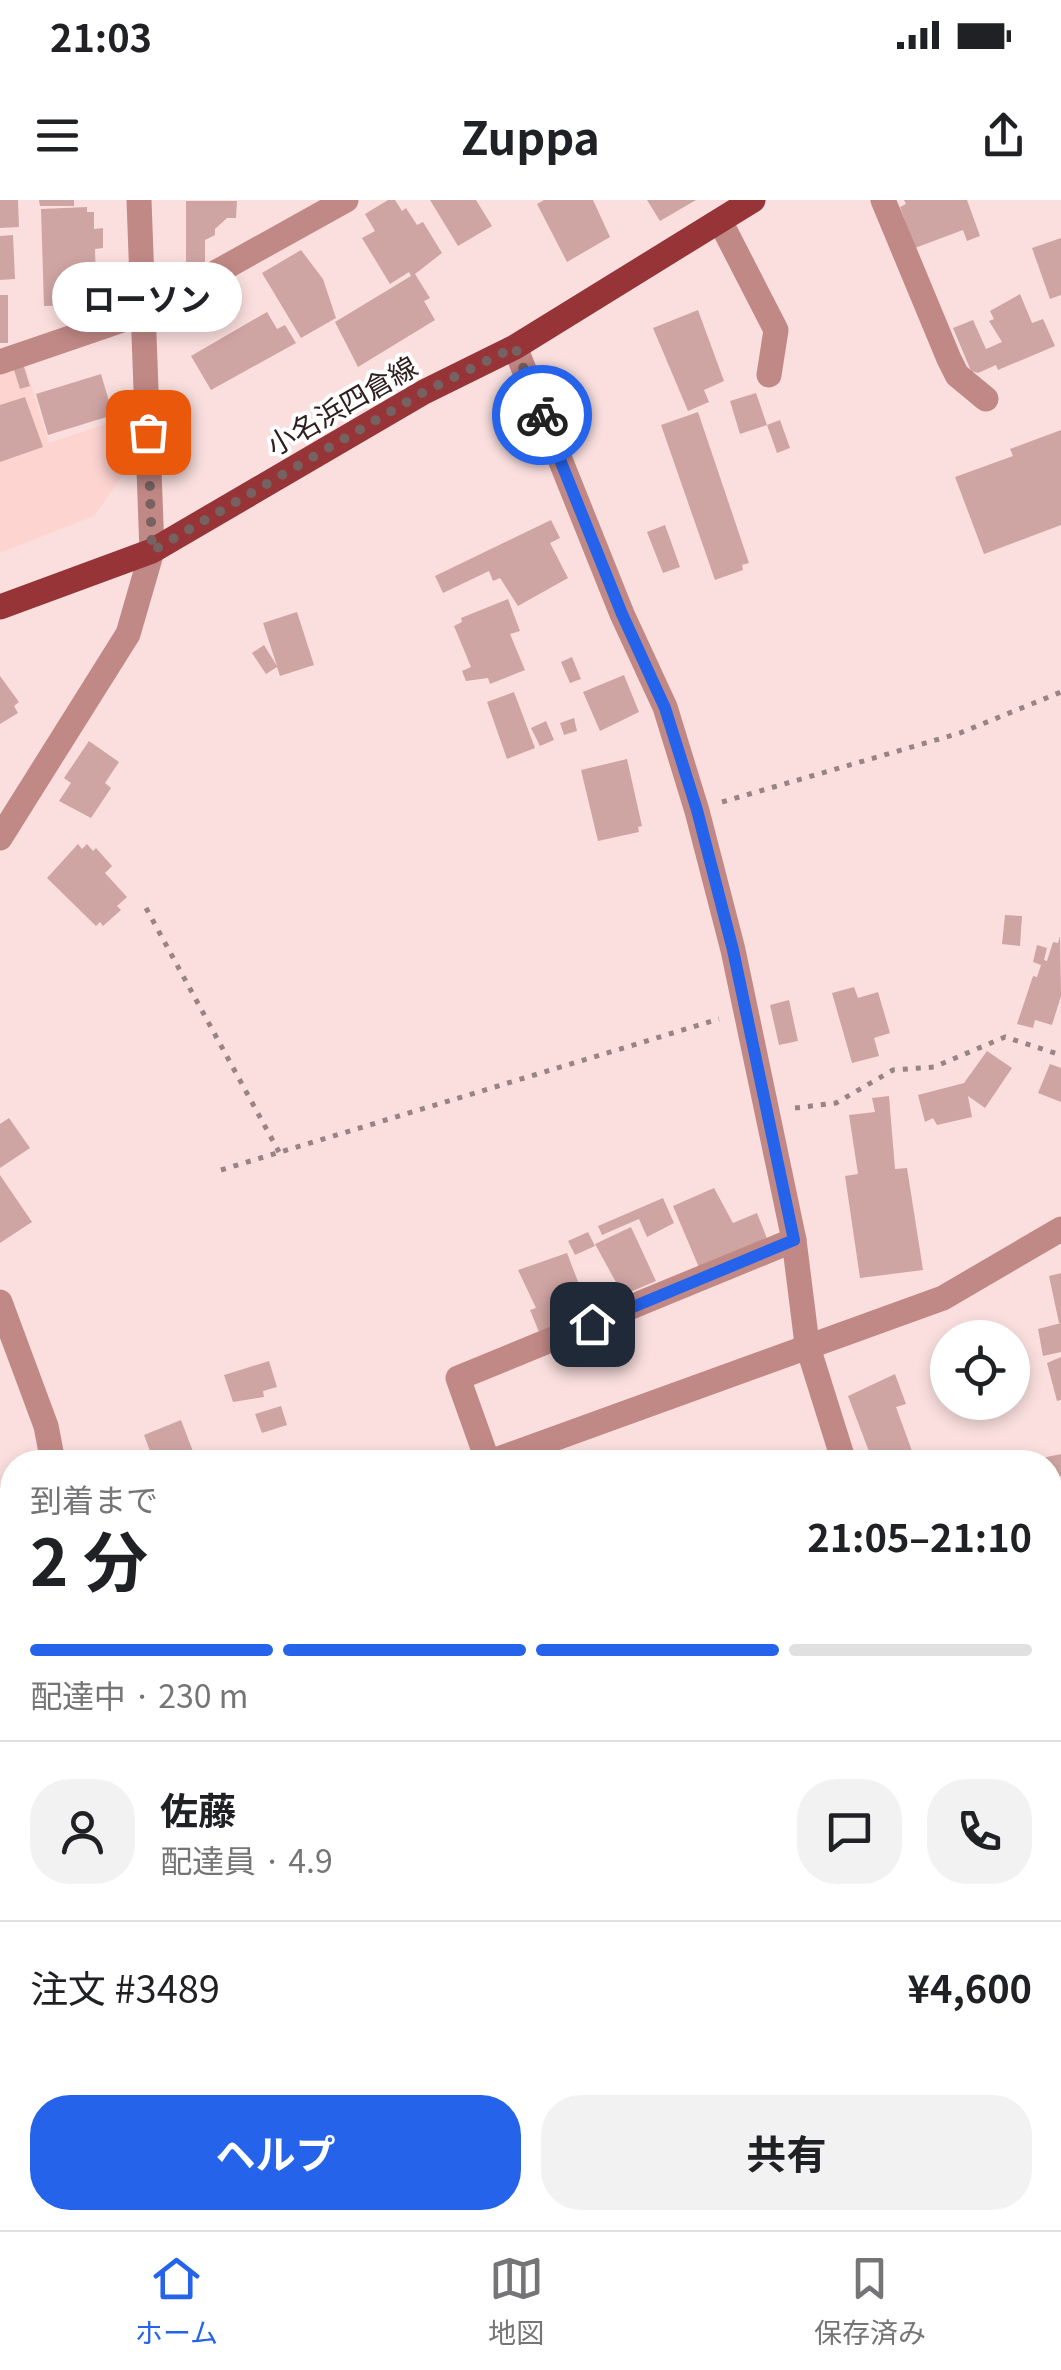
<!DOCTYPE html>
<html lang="ja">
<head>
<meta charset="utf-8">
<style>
  body { margin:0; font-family:Georgia,"Noto Sans JP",serif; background:#f2f2f2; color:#202124; height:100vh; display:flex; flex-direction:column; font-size:38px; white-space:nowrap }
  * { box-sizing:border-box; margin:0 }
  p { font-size:32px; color:#757577 }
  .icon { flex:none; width:55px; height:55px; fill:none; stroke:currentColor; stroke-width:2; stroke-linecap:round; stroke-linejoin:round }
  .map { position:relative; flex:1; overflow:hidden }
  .drawer { position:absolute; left:0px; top:1250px; width:1062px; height:780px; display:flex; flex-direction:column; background:#fff; border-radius:40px 40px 0 0; box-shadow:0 5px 15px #0003 }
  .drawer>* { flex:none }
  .fabs { position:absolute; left:930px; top:1120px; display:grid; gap:20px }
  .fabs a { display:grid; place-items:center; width:100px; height:100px; border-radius:50%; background:#fff; box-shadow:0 5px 15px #0003; font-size:50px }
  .pin { position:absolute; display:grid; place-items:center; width:85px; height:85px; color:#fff; margin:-42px; border-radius:20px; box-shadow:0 5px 15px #0006 }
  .courier { position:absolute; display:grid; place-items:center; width:100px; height:100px; margin:-50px; border:8px solid #2563eb; border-radius:50%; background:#fff; color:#222; box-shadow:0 2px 12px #0007 }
  .bubble { position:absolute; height:70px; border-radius:35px; background:#fff; box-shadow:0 5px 15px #0003; font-size:32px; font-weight:700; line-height:70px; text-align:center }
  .headline em { font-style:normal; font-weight:700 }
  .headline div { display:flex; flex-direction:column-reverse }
  .headline { display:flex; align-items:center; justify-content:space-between; height:170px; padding:0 30px }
  h1 { font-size:65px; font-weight:700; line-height:75px }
  .bar { display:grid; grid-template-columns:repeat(4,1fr); gap:15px 10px; align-content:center; height:120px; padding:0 30px }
  .bar i { height:12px; border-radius:8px; background:#e0e0e0 }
  .bar .current { background:#2563eb }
  .bar p { grid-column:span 4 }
  .line { display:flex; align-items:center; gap:25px; padding:0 30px; border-top:2px solid #e0e0e0 }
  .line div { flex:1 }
  .round { display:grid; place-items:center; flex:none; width:105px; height:105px; border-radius:40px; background:#f2f2f2 }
  .cta { display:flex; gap:20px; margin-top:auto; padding:20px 30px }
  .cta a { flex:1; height:115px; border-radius:40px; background:#2563eb; color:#fff; font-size:40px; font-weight:700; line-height:115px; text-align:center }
  .cta a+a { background:#f2f2f2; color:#202124 }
  .status { display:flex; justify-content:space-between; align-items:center; height:70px; padding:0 50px; background:#fff; direction:ltr }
  .status svg { height:28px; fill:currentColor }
  header { display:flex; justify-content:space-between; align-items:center; height:130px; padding:0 30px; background:#fff; font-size:45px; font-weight:700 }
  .menu { display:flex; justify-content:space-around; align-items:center; height:140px; border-top:2px solid #e0e0e0; background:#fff; font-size:28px; color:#757577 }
  .menu a { display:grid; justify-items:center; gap:5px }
  .menu .current { color:#2563eb }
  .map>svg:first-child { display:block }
  .built { fill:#fed4d1 }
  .green { fill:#f0bab6 }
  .building { fill:#cfa5a3 }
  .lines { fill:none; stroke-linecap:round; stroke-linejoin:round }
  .path { stroke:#9a8483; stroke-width:5; stroke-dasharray:5 8; stroke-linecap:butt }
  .minor { stroke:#c18986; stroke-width:25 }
  .major { stroke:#963437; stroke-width:25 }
  .done { stroke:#756261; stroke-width:10; stroke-dasharray:0 18 }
  .route { stroke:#2563eb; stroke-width:12 }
  .labels { text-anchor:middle; stroke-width:8; stroke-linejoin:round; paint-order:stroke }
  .street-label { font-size:28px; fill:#2e1e1e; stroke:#fff }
</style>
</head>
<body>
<div class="status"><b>21:03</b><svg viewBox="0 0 49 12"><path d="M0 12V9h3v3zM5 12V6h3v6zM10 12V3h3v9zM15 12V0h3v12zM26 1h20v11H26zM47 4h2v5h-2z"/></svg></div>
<header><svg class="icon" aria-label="menu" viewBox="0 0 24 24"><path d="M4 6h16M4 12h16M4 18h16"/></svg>Zuppa<svg class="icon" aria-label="share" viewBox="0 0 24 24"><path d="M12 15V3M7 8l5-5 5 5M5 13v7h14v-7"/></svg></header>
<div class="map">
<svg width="1061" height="2030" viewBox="0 0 1061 2030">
  <rect width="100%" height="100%" fill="#fadfde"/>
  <!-- built -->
  <polygon class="built" points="24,162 49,243 136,214 135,258 94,316 0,353 0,169"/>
  <!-- green -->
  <g class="green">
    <polygon points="1061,1497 1061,1604 1050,1605 1050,1500"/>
    <polygon points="0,1895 12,1905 12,2018 135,2018 144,2030 0,2030"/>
  </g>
  <!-- building -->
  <g class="building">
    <polygon points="0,0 18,0 19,27 0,28"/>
    <polygon points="39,0 74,0 74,6 40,6"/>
    <polygon points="388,0 395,0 402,11 406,8 417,25 423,22 442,53 415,74 430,98 424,101 435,120 358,167 335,122 411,76 409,72 390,84 362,38 375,31 365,14"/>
    <polygon points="430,0 476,0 492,26 458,46"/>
    <polygon points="544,0 593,0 610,37 567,62 537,4"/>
    <polygon points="647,0 696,0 660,21"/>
    <polygon points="904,0 967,0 980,36 967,41 963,30 915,48 900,7 906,4"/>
    <polygon points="186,1 237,1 236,18 227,18 215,29 215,35 205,40 205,62 186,62"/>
    <polygon points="87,7 87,12 94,12 94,29 103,28 103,48 95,49 96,83 81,88 81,105 44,106 41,9"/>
    <polygon points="13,35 15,79 0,80 0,36"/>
    <polygon points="1061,38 1061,95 1050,99 1032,48"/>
    <polygon points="301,50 323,79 336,118 301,138 262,73"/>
    <polygon points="1020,94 1032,123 1043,119 1055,146 998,170 996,165 978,173 971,171 953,128 973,120 986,149 1002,142 989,121 994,119 990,111"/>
    <rect x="0" y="95" width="8" height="48"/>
    <polygon points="698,110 724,181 704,190 709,202 688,211 653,128"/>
    <polygon points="267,112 277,129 285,125 296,143 211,190 191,156"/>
    <polygon points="23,164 30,186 20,189 13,167"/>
    <polygon points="101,174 113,215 48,235 36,194"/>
    <polygon points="756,193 767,225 780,220 790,248 777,253 767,225 740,234 730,201"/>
    <polygon points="25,197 43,247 0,262 0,205"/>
    <polygon points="698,212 749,363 742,365 743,370 715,380 661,225"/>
    <polygon points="1061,230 1061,325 984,354 955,277 1013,256 1010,249"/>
    <polygon points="551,320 560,338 550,343 568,378 518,406 500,378 493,381 489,371 443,393 435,376"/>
    <polygon points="665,325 680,367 663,373 647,332"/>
    <polygon points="508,399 520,431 510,434 525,470 490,484 488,478 466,481 462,471 471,467 454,426 462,422 461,418"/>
    <polygon points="297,412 314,465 280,476 277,467 266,474 252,453 264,445 277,466 263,423"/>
    <polygon points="572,457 581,479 570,483 561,462"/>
    <polygon points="624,475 639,512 600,531 583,492"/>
    <polygon points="0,476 19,502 14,506 18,513 0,524"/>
    <polygon points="514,492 535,548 507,559 487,502"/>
    <polygon points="574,518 577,531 564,535 560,523"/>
    <polygon points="546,521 554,540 540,546 531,528"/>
    <polygon points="89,541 119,562 105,583 111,588 91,618 59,601 71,583 64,578"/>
    <polygon points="627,559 642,626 638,627 639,632 598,641 581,570"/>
    <polygon points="78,644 82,649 87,644 93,651 96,648 112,666 105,673 127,697 117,706 121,710 103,726 100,722 96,726 47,678"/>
    <polygon points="1005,715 1022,716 1020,746 1002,744"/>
    <polygon points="1060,736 1061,796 1052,825 1035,820 1033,828 1017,824 1033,776 1037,777 1041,765 1033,762 1037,745 1047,748 1044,760 1047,761 1053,742 1058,743"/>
    <polygon points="854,787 858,798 878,792 890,833 874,838 879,856 852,863 832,793"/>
    <polygon points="789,800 798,841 779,845 770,805"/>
    <polygon points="987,851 1012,868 985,908 968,896 972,917 937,925 933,918 925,922 918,895 964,883"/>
    <polygon points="1050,864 1061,868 1061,902 1038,893"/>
    <polygon points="889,896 895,969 907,968 923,1070 860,1078 845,976 858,974 849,915 875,912 872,898"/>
    <polygon points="9,918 30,948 0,968 0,924"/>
    <polygon points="0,975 32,1022 0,1043"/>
    <polygon points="714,988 733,1023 757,1013 768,1041 700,1070 673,1006"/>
    <polygon points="663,998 674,1023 647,1037 639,1019 602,1035 598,1026"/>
    <polygon points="631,1027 656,1081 623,1095 595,1044"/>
    <polygon points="588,1032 595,1046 575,1055 568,1041"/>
    <polygon points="567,1053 590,1113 539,1132 530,1110 536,1108 518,1070"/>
    <polygon points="1061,1073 1061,1123 1059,1123 1049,1076"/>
    <polygon points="1061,1123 1061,1152 1043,1156 1038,1129"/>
    <polygon points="1061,1157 1061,1200 1057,1201 1047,1163"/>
    <polygon points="269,1161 277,1187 263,1191 264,1197 233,1202 224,1175"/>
    <polygon points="895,1174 906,1204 896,1207 912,1251 873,1262 848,1196"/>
    <polygon points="281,1206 287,1225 262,1233 255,1214"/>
    <polygon points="181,1220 197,1262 154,1262 144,1235"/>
    <polygon points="1061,1254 1061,1276 1050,1278 1050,1262 1043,1262 1042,1258"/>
    <polygon points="12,1342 12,1377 2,1345"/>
    <polygon points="12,1457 12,1572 11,1573 0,1524 0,1460"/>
    <polygon points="121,2018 163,2018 162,2027 135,2030 123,2030"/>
    <polygon points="470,2018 515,2018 515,2025 524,2025 524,2030 470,2030"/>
    <rect x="566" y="2018" width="42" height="12"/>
    <polygon points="648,2018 695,2018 696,2030 648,2030"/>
  </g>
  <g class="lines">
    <!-- path -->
    <g class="path">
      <polyline points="722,602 960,533 1061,492"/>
      <polyline points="146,708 279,952"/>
      <polyline points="795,908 836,903 893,870 934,867 1005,837 1061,855"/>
      <polyline points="221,970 719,819"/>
    </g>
    <!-- minor -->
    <g class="minor">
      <polyline points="883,0 949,159 957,175 986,199"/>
      <polyline points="720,21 776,130 769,175"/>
      <polyline points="515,147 622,414 665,507 697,611 733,750 794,1040 807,1144 844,1262"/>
      <polyline points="0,162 143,113 346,0"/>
      <polyline points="0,638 128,434 152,351 139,0"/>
      <polyline points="0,1102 46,1226 53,1262"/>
      <polyline points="488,1262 458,1178 794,1040"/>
      <polyline points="490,1262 943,1098 1061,1029"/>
      <polyline points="0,1425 12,1424"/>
      <polyline points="1050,1483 1061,1482"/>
      <polyline points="0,1857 12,1854"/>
      <polyline points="754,2018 756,2030"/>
      <polyline points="455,2030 456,2018"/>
      <polyline points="978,2030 979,2018"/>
    </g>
    <!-- major -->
    <polyline class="major" points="0,407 152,351 424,192 515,147 753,0"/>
  </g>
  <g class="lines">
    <!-- done -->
    <polyline class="done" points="148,232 152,351 424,192 515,147 542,215"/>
    <!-- route -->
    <polyline class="route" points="542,215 622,414 665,508 697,610 733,750 794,1040 592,1124"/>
  </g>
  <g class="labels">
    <!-- street labels -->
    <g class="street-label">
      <text transform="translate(342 206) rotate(-30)" y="10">小名浜四倉線</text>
    </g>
  </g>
</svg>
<div class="fabs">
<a><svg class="icon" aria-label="locate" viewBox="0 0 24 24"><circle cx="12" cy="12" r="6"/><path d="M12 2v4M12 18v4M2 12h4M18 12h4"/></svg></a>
</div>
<div class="pin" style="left:148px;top:232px;background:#ea580c"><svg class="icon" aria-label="bag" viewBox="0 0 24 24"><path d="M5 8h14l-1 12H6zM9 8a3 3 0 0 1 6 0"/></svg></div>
<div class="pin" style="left:592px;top:1124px;background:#1f2937"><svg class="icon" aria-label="home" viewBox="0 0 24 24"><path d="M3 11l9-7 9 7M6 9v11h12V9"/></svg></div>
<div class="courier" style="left:542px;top:215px"><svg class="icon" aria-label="bike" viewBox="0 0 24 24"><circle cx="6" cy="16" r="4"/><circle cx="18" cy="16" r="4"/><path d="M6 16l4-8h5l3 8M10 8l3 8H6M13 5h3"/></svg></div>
<div class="bubble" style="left:52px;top:62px;width:190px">ローソン</div>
<section class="drawer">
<div class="headline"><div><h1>2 分</h1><p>到着まで</p></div><em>21:05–21:10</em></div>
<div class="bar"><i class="current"></i><i class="current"></i><i class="current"></i><i></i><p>配達中 · 230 m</p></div>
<div class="line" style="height:180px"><a class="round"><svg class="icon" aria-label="person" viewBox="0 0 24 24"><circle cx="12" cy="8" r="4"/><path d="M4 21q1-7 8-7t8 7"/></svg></a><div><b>佐藤</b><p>配達員 · 4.9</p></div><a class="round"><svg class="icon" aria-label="chat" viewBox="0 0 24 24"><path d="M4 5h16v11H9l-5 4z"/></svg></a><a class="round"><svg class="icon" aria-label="phone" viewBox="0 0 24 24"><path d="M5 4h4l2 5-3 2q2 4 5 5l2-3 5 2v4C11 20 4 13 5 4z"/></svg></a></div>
<div class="line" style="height:130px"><div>注文 #3489</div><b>¥4,600</b></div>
<div class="cta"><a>ヘルプ</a><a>共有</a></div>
</section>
</div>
<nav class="menu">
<a class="current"><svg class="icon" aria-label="home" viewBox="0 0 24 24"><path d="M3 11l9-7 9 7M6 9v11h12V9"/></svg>ホーム</a>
<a><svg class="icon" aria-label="map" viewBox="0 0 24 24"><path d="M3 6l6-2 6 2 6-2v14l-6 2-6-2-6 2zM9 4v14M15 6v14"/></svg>地図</a>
<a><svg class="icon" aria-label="saved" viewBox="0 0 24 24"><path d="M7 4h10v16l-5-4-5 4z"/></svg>保存済み</a>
</nav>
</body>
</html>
